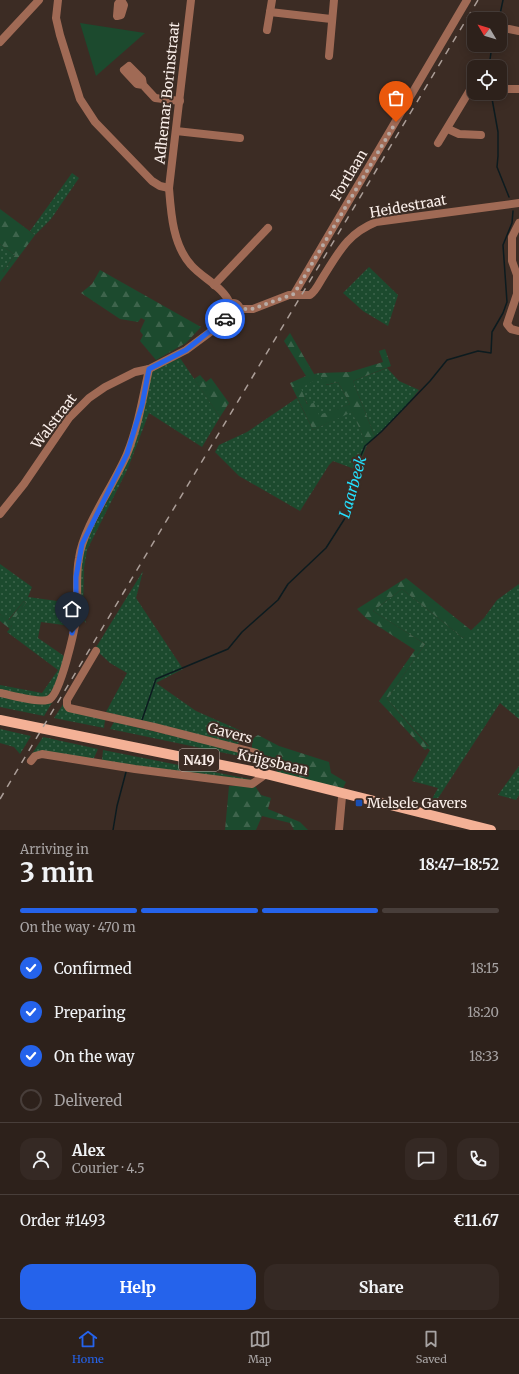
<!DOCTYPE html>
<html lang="en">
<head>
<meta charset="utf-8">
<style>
  body { margin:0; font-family:Merriweather,serif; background:#352924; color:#f1f3f6; height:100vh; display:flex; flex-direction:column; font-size:15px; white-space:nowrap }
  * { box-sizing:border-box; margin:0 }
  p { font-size:13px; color:#a7a3a3 }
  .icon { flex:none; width:22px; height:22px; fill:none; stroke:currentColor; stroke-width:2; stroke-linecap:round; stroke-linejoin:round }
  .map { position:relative; height:830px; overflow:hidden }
  .sheet { display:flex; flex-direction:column; background:#2d211b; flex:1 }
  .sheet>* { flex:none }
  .needle { width:26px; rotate:308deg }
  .controls { position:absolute; left:467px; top:12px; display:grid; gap:8px }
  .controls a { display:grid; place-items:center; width:40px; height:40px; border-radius:8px; background:#2d211b; box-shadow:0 2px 10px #0003,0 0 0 1px #483e3a; font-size:20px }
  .pin { position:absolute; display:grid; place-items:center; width:34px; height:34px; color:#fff; margin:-41px -17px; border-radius:50% 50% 50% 0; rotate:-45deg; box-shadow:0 0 4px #0007 }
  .pin .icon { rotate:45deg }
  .courier { position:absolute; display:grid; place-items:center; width:40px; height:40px; margin:-20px; border:3px solid #2563eb; border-radius:50%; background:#fff; color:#222; box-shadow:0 1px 5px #0007 }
  .headline em { font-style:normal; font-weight:700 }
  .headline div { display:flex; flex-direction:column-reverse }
  .headline { display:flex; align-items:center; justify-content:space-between; height:68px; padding:0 20px }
  h1 { font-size:26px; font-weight:700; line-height:30px }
  .bar { display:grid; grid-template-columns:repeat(4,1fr); gap:6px 4px; align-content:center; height:48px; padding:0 20px }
  .bar i { height:5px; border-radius:3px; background:#483e3a }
  .bar .current { background:#2563eb }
  .bar p { grid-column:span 4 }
  .line { display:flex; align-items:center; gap:10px; padding:0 20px; border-top:1px solid #483e3a }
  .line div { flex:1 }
  .round { display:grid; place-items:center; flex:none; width:42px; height:42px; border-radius:12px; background:#352924 }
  ol { padding:0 20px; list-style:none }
  li { display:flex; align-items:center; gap:12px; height:44px }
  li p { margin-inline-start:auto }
  li .icon { padding:4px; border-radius:50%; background:#2563eb; color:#fff; stroke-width:4 }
  li:last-child { color:#a7a3a3 }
  li i { width:22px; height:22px; border:2px solid #483e3a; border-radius:50% }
  .cta { display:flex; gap:8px; margin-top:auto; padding:8px 20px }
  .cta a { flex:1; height:46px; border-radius:12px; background:#2563eb; color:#fff; font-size:16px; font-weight:700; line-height:46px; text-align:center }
  .cta a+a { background:#352924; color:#f1f3f6 }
  .tab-bar { display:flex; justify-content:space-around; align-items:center; height:56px; border-top:1px solid #483e3a; background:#2d211b; font-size:11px; color:#a7a3a3 }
  .tab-bar a { display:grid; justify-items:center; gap:2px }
  .tab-bar .current { color:#2563eb }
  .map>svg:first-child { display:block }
  .grass { fill:url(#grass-dots) }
  .forest { fill:url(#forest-firs) }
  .park { fill:#1c4a2e }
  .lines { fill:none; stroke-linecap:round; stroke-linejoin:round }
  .stream { stroke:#0c1b1f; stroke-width:1.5 }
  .minor { stroke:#a06a55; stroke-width:8 }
  .major { stroke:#f4b196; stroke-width:10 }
  .rail { stroke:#ab9e98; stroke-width:1.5; stroke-dasharray:7 7; stroke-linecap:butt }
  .done { stroke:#b8aba5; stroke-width:4; stroke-dasharray:0 7.2 }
  .route { stroke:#2563eb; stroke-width:5 }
  .transit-dot { fill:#1a4fb4; stroke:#3c2c24; stroke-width:1.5 }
  .labels { text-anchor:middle; stroke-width:4; stroke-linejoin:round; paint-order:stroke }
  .shield { fill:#3c2c24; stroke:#c1b4af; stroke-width:1 }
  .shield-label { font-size:13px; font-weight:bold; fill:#faefea }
  .street-label { font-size:14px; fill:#faefea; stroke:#3c2c24 }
  .poi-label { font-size:14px; fill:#faefea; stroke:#3c2c24; text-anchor:start }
  .water-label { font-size:15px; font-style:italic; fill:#24e0fe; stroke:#3c2c24 }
</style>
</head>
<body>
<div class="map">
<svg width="519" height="830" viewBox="0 0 519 830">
  <defs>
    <pattern id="grass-dots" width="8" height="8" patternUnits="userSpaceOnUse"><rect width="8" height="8" fill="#1c4a2e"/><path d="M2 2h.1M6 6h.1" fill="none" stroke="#3e644c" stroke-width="1.8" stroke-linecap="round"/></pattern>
    <pattern id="forest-firs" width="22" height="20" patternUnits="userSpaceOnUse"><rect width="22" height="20" fill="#1c4a2e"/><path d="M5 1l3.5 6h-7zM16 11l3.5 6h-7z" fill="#3e644c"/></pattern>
  </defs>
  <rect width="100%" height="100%" fill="#3c2c24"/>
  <!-- grass -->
  <g class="grass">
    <polygon points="72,173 79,178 51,219 35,235 30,231"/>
    <polygon points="0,244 15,255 2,273 0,271"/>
    <polygon points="369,267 398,295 388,326 363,311 343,293"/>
    <polygon points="180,358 220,417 202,447 149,413 128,468 87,550 84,568 83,613 86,623 78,615 80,562 85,543 110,496 128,456 152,371"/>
    <polygon points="387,368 399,381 419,390 402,411 375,437 353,381"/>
    <polygon points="319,373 326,385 338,382 350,404 319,416 308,405 300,388 316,379 314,374"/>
    <polygon points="297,398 313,430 352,411 367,445 357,470 333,461 329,465 300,511 239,476 215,452 219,445 247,432"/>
    <path d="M0,564L32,587L28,597L72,603L73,619L71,626L41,622L38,638L64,656C61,672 57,689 44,699L0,690V685L42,693L58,670L7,632L12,626L10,624L26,603L24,601L8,620L0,614Z"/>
    <polygon points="143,571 136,598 183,669 156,683 196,711 246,733 237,745 106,712 127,673 110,663 95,649"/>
    <polygon points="519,584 519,719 500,703 431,809 427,808 438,788 412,781 430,750 427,748 429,746 387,699 425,644 373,611 402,589 463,638 484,618 497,600"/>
    <polygon points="0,697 53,701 44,716 0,707"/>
    <polygon points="64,703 105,720 104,728 54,718"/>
    <polygon points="114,722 254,755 259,760 110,729"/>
    <polygon points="0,729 31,736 20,754 14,747 0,743"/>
    <polygon points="43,737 98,749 93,760 41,751 28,760"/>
    <polygon points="103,750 254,780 252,782 102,761"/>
    <polygon points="519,766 519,795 516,800 498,795"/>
  </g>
  <!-- forest -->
  <g class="forest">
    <polygon points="0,209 35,235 0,282 0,271 3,272 15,255 0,244"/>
    <polygon points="100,270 201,327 186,343 156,360 140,341 143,335 140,331 145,320 141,318 138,322 120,319 81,293 92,284"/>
    <polygon points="290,333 317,379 301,388 307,404 314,403 319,415 350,404 338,382 325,385 319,373 350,372 383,362 379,351 385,349 391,366 353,381 375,437 367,445 352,412 313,430 290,383 306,376 284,341"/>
    <polygon points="200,375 206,382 211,378 229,403 220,417 194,379"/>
    <polygon points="406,578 472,631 463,638 402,589 373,611 425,644 387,699 429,747 425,750 379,701 415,650 367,619 357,609"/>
    <polygon points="24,601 26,603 11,624 12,626 10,629 0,621 0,614 9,620"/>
    <path d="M258,735L279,746L329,762L331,773L346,782L343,788L279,774L265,755L252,748C252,742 252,738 258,735Z"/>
    <polygon points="229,786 255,786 261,795 271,798 268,809 300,822 308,830 294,830 290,823 262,816 256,830 225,830"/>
  </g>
  <!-- park -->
  <polygon class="park" points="80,23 145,33 96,76"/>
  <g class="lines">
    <!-- stream -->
    <g class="stream">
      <polyline points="499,19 503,0"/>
      <polyline points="489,67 492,45"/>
      <polyline points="491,93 498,132 498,156 497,167 509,197"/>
      <polyline points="142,720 156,679 228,649 242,632 278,600 288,584 326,548 347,515 354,472 365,446 381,432 430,381 447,360 478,351 491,353 492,332 503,313 507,302 503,245 512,223 513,211"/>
      <polyline points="113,830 117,806 126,772"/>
    </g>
    <!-- minor -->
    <g class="minor">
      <polyline points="58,0 56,18 60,35 80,99 95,122 152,181 160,186 169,188"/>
      <polygon points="121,0 124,5 121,15 117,16 118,4"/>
      <path d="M191,0L169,188C171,214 173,245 191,265C202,278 224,287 230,304"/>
      <polyline points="270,12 331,19"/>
      <polyline points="509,29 519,31"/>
      <polyline points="267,30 272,0"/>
      <polyline points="0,42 39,0"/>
      <polyline points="329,56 334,0"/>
      <polyline points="143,85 137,84 124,70 129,66 142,79 143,85 155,98 180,101"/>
      <polyline points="500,89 519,89"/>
      <polyline points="448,129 459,134 481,135"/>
      <polyline points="176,131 240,138"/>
      <polyline points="438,143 470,90 474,89"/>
      <polyline points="519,223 512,237 512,261 517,275 517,294 507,324 511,329 519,331"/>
      <polyline points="214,285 268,228"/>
      <polyline points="294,294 467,0"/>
      <circle cx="233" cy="310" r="7"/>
      <path d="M240,309H253L289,295H310C316,291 319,283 323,277C339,252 347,234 376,222L519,203"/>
      <polyline points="0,514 24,484 69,418 89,398 105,387 135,372 149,369 186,350 213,330 228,315"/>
      <path d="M0,693C11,695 42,704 50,699C61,691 74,633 76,619C79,599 75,578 79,558C83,527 114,485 127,454C138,427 143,397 149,369"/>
      <polyline points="31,761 35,756 42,754 135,769 252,784 266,774 264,762 256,753 154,727 69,708 67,705 67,700 96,651"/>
      <polyline points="339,830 342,797 341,793"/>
    </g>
    <!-- major -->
    <polyline class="major" points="0,720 266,774 491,830"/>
    <!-- rail -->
    <polyline class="rail" points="0,799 478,0"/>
  </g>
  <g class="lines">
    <!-- done -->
    <polyline class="done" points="225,319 228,315 234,318 238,316 240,309 252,309 294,294 396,122"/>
    <!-- route -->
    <polyline class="route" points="72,633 76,618 76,577 82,544 127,454 142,405 149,369 186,350 225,319"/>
  </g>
  <!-- markers -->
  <rect class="transit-dot" x="355" y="799" width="8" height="8" rx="2"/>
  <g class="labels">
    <!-- shield labels -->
    <rect class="shield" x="179" y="749" width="40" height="22" rx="3"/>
    <g class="shield-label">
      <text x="199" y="765">N419</text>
    </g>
    <!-- street labels -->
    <g class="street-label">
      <text transform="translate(167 93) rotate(-84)" y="5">Adhemar Borinstraat</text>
      <text transform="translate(349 175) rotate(-59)" y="5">Fortlaan</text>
      <text transform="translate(408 206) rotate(-10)" y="5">Heidestraat</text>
      <text transform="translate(54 421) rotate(-53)" y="5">Walstraat</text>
      <text transform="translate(230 733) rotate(14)" y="5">Gavers</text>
      <text transform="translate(273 762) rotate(13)" y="5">Krijgsbaan</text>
    </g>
    <!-- poi labels -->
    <g class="poi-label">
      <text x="367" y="808">Melsele Gavers</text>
    </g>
    <!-- water labels -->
    <g class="water-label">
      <text transform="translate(353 487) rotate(-74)" y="5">Laarbeek</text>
    </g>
  </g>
</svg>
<div class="controls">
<a><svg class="needle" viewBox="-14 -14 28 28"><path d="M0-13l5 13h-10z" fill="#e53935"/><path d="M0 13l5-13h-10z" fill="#a7a3a3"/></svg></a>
<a><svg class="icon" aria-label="locate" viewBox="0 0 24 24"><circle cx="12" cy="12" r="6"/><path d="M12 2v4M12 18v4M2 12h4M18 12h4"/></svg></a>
</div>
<div class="pin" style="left:396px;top:122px;background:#ea580c"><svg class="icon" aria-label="bag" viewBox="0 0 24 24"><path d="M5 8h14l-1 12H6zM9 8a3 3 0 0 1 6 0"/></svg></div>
<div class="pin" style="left:72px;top:633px;background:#1f2937"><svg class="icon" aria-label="home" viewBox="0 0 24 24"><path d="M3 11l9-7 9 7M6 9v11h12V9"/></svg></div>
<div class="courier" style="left:225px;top:319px"><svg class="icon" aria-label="car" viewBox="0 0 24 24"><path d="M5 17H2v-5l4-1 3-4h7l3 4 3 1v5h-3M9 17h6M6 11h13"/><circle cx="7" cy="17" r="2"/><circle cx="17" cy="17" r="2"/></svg></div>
</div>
<section class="sheet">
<div class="headline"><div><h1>3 min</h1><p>Arriving in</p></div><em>18:47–18:52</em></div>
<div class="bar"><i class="current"></i><i class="current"></i><i class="current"></i><i></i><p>On the way · 470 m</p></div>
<ol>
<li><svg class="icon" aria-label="check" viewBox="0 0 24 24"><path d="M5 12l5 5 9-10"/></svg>Confirmed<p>18:15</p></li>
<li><svg class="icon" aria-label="check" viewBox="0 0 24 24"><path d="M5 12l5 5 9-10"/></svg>Preparing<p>18:20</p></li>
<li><svg class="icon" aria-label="check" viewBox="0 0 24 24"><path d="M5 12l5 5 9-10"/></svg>On the way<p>18:33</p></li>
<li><i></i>Delivered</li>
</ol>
<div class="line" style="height:72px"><a class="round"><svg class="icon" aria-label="person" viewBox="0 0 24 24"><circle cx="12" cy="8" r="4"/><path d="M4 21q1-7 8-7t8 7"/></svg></a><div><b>Alex</b><p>Courier · 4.5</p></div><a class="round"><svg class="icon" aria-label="chat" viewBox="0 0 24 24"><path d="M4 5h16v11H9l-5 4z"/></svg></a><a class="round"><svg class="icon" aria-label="phone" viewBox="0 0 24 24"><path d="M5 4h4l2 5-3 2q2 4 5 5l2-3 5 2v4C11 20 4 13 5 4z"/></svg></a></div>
<div class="line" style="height:52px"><div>Order #1493</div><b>€11.67</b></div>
<div class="cta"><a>Help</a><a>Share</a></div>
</section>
<nav class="tab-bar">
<a class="current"><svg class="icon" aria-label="home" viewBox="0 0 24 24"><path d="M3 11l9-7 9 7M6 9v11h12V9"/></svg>Home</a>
<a><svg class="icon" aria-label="map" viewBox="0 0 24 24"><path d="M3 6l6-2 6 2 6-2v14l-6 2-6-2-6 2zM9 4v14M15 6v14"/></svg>Map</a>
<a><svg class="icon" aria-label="saved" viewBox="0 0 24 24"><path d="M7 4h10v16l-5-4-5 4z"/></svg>Saved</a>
</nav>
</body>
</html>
